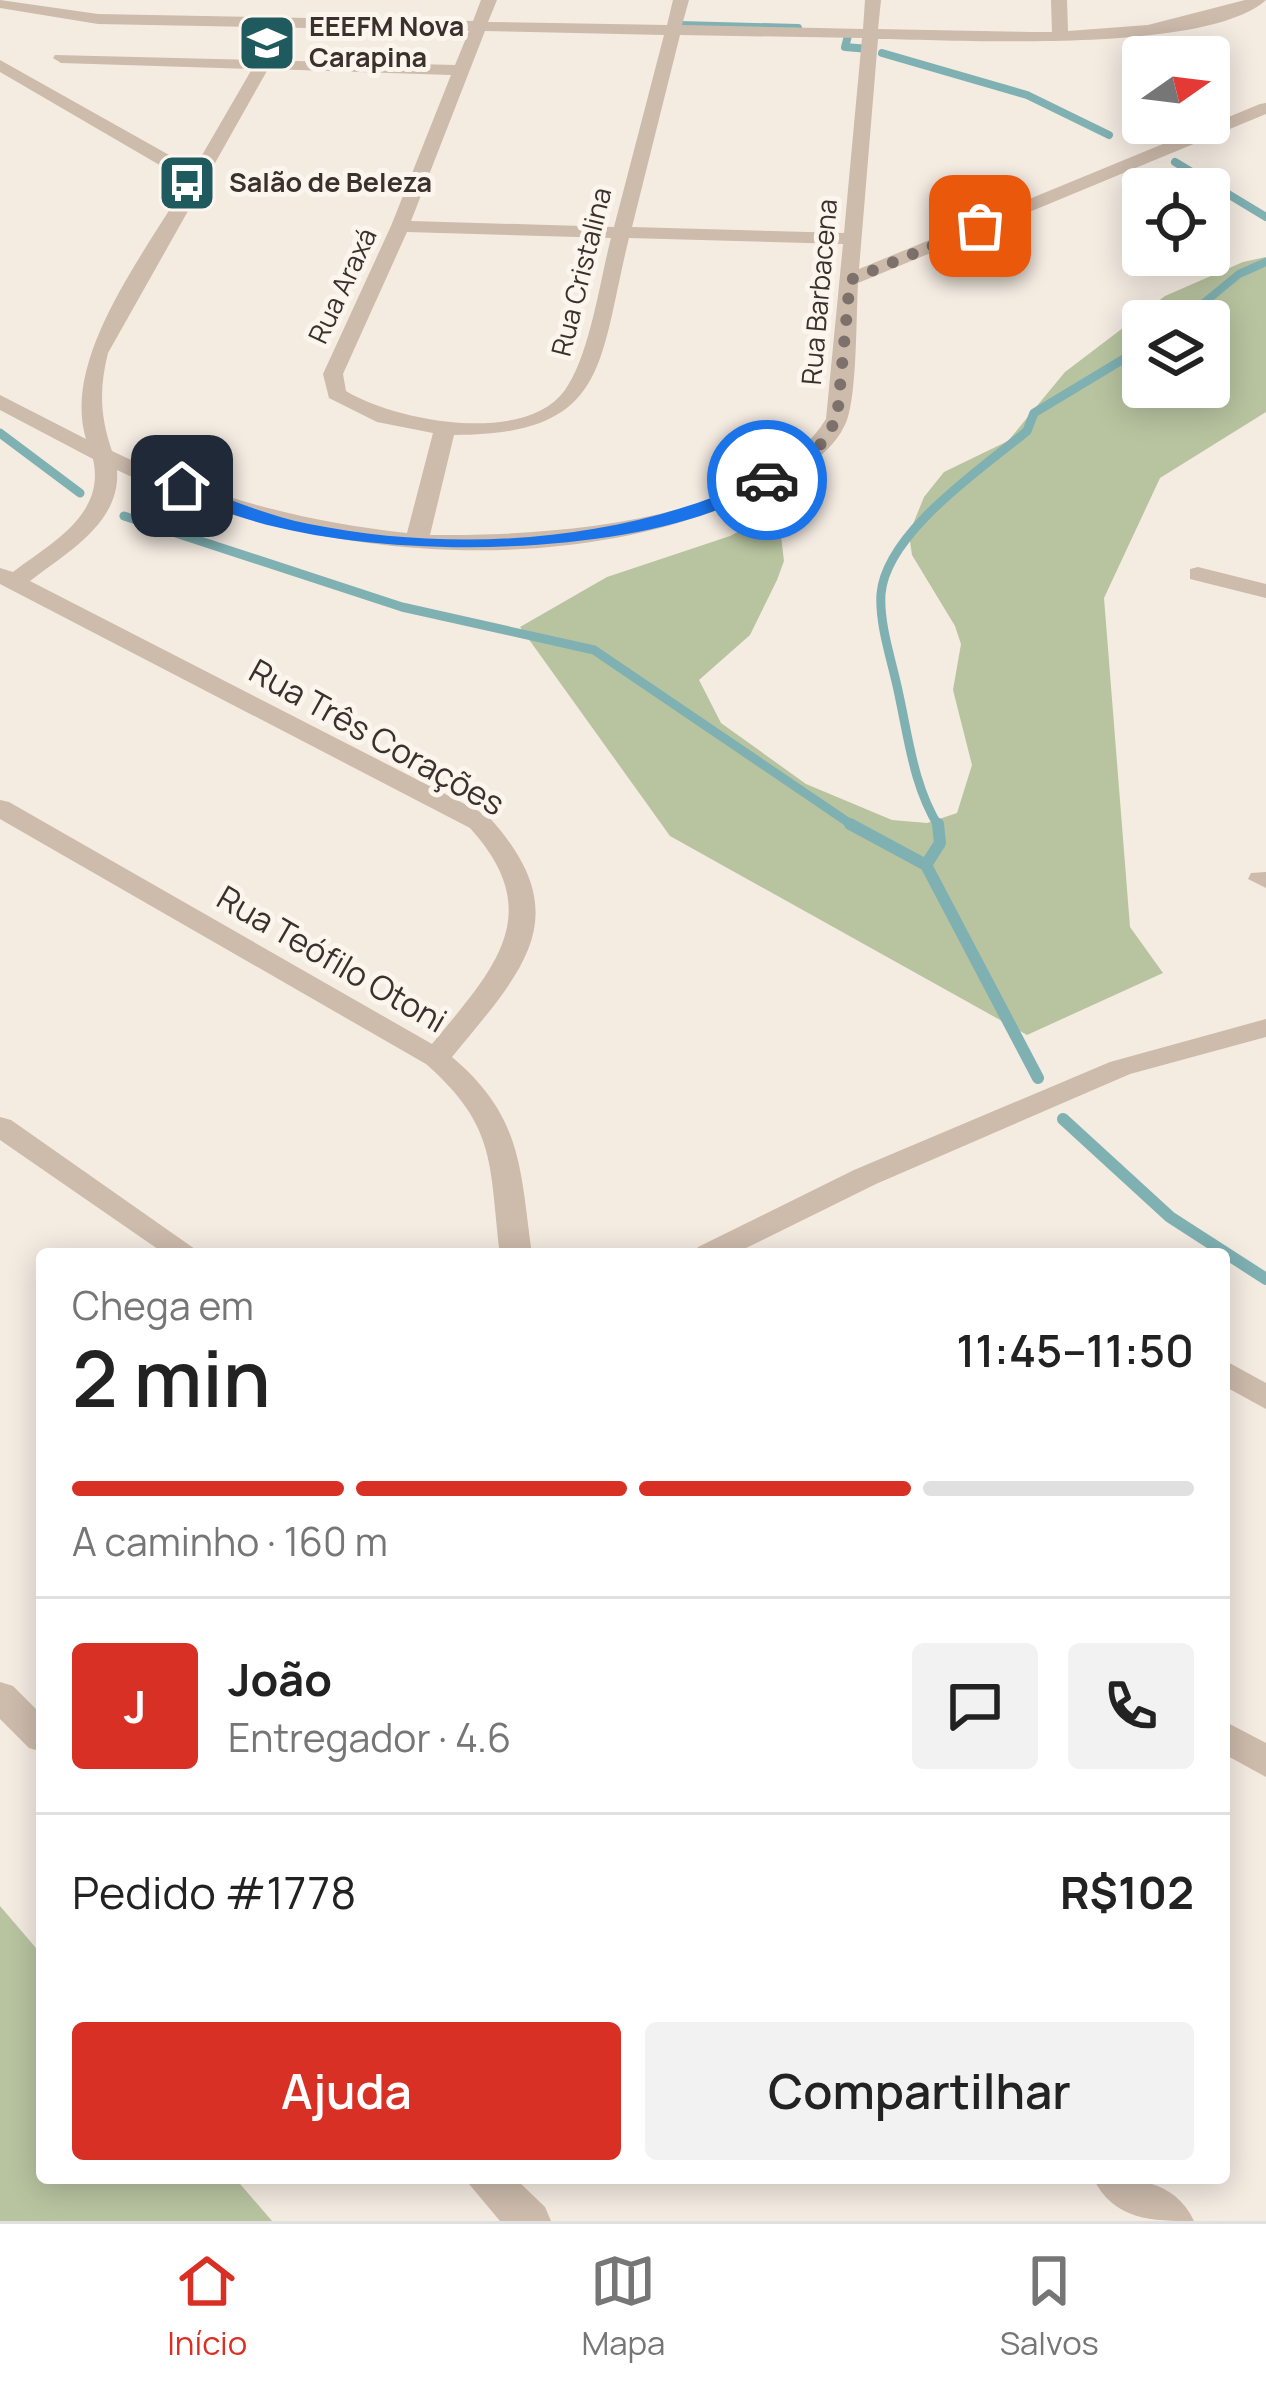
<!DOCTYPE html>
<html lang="pt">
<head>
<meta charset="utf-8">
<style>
  body { margin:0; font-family:Manrope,sans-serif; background:#f2f2f2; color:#222; height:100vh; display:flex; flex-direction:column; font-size:45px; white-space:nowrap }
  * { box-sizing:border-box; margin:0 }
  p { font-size:39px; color:#767676 }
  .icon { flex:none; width:66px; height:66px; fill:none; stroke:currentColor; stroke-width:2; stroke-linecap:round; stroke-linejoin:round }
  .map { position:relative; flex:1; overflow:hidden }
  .side { position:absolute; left:36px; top:1248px; width:1194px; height:936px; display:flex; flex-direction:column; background:#fff; border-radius:12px; box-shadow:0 6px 30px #0003 }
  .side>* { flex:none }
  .needle { width:78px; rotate:76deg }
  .buttons { position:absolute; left:1122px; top:36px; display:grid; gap:24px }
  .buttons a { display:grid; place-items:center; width:108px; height:108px; border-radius:12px; background:#fff; box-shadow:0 6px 30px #0003; font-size:60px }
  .pin { position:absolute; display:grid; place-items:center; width:102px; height:102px; color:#fff; margin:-51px; border-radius:24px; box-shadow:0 6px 18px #0006 }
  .courier { position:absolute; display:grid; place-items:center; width:120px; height:120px; margin:-60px; border:9px solid #1a73e8; border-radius:50%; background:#fff; color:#222; box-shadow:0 3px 15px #0007 }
  .headline em { font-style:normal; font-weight:600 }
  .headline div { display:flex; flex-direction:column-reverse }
  .headline { display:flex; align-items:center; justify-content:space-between; height:204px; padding:0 36px }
  h1 { font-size:78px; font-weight:600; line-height:90px }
  .bar { display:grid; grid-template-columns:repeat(4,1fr); gap:18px 12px; align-content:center; height:144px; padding:0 36px }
  .bar i { height:15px; border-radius:9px; background:#e0e0e0 }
  .bar .active { background:#d93025 }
  .bar p { grid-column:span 4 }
  .line { display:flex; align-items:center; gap:30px; padding:0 36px; border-top:3px solid #e0e0e0 }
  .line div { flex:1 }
  .round { display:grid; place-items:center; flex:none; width:126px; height:126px; border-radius:12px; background:#f2f2f2 }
  .action { display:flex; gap:24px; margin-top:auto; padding:24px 36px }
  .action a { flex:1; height:138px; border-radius:12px; background:#d93025; color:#fff; font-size:48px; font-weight:600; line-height:138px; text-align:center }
  .action a+a { background:#f2f2f2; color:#222 }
  .menu { display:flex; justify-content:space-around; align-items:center; height:168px; border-top:3px solid #e0e0e0; background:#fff; font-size:33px; color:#767676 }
  .menu a { display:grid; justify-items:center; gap:6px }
  .menu .active { color:#d93025 }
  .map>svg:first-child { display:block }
  .green { fill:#b8c4a0; fill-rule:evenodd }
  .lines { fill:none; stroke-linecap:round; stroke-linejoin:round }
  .stream-far2 { stroke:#7fb0b2; stroke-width:8 }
  .stream-far1 { stroke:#7fb0b2; stroke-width:9 }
  .stream { stroke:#7fb0b2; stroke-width:12 }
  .minor { fill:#cdbbac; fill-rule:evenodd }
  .tertiary { fill:#cdbbac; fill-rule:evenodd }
  .route { fill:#1a73e8 }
  .done { stroke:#7c716b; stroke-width:12; stroke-dasharray:0 21.6 }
  .labels { text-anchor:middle; stroke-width:10; stroke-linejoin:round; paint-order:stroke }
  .far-poi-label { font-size:27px; font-weight:bold; fill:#3b302b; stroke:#fbf5ee; text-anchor:start }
  .far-street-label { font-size:27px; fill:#3b302b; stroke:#fbf5ee }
  .street-label { font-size:33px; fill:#3b302b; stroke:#fbf5ee }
</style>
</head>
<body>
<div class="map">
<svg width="1266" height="2221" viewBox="0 0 1266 2221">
  <rect width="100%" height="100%" fill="#f4ebe1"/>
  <!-- green -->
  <g class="green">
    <path d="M1266,257V412L1160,478L1104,598L1130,927L1163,973L1027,1035L670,836L520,627L607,577L730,536L778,511L784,561L777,580L750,635L699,680L721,723L806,784L892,820L927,823L957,813L972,765L953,690L961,644L955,626L912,555L909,534L924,497L944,472L1008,441L1065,372L1165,296L1243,262ZM1143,321H1209V387H1143Z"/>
    <polygon points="0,1906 42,1955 42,2178 235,2178 272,2221 0,2221"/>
  </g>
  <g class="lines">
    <!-- stream-far2 -->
    <g class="stream-far2">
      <polyline points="679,25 798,28"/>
      <polyline points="848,36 845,47 869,49"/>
      <polyline points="882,53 1027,95 1109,135"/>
      <polyline points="1175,162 1266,217"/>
      <polyline points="1182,321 1239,274 1266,262"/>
      <polyline points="1124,360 1143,345"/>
    </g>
    <!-- stream-far1 -->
    <g class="stream-far1">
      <polyline points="0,433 80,493"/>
      <polyline points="124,516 402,607 594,650 855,827"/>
      <path d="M939,827C914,787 909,741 899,695C893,664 879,626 881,594C886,532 983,468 1027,431L1034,413L1127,357"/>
    </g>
    <!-- stream -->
    <g class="stream">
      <polyline points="850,824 926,865 1038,1078"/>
      <polyline points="926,865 940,843 938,824"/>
      <polyline points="1063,1119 1170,1217 1266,1279"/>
    </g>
    <!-- minor -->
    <g class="minor">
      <path d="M0,0L98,14L473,21L481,0H497L488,22L667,25L673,0H689L682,25L863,29L865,0H881L878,29L1033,32H1052L1051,0H1067L1068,31L1148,25L1245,0H1266C1206,54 962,40 878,39L859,269L1260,104L1266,103V114L858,283C856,318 857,392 847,420C833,457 789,478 756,494C562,583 306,560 117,470C121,523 66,553 30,581L488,816C579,916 524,969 452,1057C523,1117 520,1169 532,1254H500C489,1166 498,1127 426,1064L0,819V800L9,802L432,1044C494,969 548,914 470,828L0,584V568L13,572C51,543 106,515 93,459L0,410V395L86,439C61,357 147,251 187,181L0,72V60L194,169L252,69L61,63L53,58L55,55L455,65L469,31L98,24L0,8ZM485,31L664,35L614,227L411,221ZM680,35L862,38L844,233L632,227ZM268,69L451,75L391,226L323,374L329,398L377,422L433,433L407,533C304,522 206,496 112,451C100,416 99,389 108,353ZM407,232L611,238C600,280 590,355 565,390C525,446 395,421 346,391L343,374ZM629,238L843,244L826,419C760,525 542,536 430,535L454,435C610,435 598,363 629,238Z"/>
      <polygon points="1198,567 1266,584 1266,598 1190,579 1190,569"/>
      <polygon points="1266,872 1266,888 1248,879 1251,873"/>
      <polygon points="1224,1360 1266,1383 1266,1409 1224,1386"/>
      <polygon points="0,1682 13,1686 42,1715 42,1752 29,1748 0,1719"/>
      <polygon points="464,2178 515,2178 545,2207 551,2221 500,2221"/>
    </g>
    <!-- tertiary -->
    <g class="tertiary">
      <polygon points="1266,1019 1266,1037 1130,1074 876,1184 734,1254 693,1254 698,1247 854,1170 1110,1062"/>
      <polygon points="0,1117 11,1120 202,1254 165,1254 0,1140"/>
      <polygon points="1224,1721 1266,1743 1266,1777 1224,1754"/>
      <path d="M1093,2178C1134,2178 1174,2179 1194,2221C1153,2221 1114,2221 1093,2178Z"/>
    </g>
  </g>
  <!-- route -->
  <path class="route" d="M762,477L774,480C658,568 293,569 174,486L187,483C227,498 267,516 309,524C459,554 623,542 762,477Z"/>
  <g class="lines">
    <!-- done -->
    <polyline class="done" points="767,480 818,448 837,419 850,280 980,226"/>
  </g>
  <!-- icons -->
  <defs>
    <symbol id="school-square" viewBox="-11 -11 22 22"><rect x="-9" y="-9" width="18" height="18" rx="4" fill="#1f5a5e" stroke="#fbf5ee"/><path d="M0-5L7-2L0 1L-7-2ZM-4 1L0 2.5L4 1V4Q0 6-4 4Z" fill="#fff"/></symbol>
    <symbol id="bus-square" viewBox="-11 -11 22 22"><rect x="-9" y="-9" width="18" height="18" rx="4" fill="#1f5a5e" stroke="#fbf5ee"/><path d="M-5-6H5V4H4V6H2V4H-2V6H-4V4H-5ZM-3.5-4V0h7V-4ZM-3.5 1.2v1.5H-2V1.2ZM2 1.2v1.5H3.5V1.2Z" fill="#fff"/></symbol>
  </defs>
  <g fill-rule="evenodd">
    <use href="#school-square" x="234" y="10" width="66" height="66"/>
    <use href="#bus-square" x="154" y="150" width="66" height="66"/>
  </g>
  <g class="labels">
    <!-- far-poi labels -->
    <g class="far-poi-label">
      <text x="309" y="36">EEEFM Nova<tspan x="309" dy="31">Carapina</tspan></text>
      <text x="229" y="192">Salão de Beleza</text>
    </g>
    <!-- far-street labels -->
    <g class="far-street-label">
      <text transform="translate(582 272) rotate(-76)" y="9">Rua Cristalina</text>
      <text transform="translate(343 286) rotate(-65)" y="9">Rua Araxá</text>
      <text transform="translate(820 292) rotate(-85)" y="9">Rua Barbacena</text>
    </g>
    <!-- street labels -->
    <g class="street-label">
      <text transform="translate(377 737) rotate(29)" y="12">Rua Três Corações</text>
      <text transform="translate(332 959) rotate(30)" y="12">Rua Teófilo Otoni</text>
    </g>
  </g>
</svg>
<div class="buttons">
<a><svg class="needle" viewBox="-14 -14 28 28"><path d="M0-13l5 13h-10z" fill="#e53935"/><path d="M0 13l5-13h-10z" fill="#767676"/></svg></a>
<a><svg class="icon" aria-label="locate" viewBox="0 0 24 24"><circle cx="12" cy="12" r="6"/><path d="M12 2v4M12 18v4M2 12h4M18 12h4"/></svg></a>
<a><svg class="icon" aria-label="layers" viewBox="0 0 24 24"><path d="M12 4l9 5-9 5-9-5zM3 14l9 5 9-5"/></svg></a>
</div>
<div class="pin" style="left:980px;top:226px;background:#ea580c"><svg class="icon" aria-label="bag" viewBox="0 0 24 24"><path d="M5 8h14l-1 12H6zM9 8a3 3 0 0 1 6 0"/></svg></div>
<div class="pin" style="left:182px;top:486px;background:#1f2937"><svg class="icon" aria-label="home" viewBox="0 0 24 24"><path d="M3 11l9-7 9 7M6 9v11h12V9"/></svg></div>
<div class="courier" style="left:767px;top:480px"><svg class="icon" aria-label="car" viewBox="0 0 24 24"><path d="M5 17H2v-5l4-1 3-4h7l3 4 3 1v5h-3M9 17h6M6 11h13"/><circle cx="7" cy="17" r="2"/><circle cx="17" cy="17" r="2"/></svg></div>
<section class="side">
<div class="headline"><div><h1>2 min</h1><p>Chega em</p></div><em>11:45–11:50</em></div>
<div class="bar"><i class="active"></i><i class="active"></i><i class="active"></i><i></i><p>A caminho · 160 m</p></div>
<div class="line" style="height:216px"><b class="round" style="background:#d93025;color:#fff">J</b><div><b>João</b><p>Entregador · 4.6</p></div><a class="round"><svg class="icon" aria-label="chat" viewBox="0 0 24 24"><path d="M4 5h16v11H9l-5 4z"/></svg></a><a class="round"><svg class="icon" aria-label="phone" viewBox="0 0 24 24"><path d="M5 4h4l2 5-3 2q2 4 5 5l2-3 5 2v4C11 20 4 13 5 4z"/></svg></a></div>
<div class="line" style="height:156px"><div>Pedido #1778</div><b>R$102</b></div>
<div class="action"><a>Ajuda</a><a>Compartilhar</a></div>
</section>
</div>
<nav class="menu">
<a class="active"><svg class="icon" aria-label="home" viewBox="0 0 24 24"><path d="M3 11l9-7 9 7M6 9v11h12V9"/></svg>Início</a>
<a><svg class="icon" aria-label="map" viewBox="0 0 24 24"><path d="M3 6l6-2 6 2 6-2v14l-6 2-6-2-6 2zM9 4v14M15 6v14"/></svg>Mapa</a>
<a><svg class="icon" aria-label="saved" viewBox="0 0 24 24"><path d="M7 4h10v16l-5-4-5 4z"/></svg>Salvos</a>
</nav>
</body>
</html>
